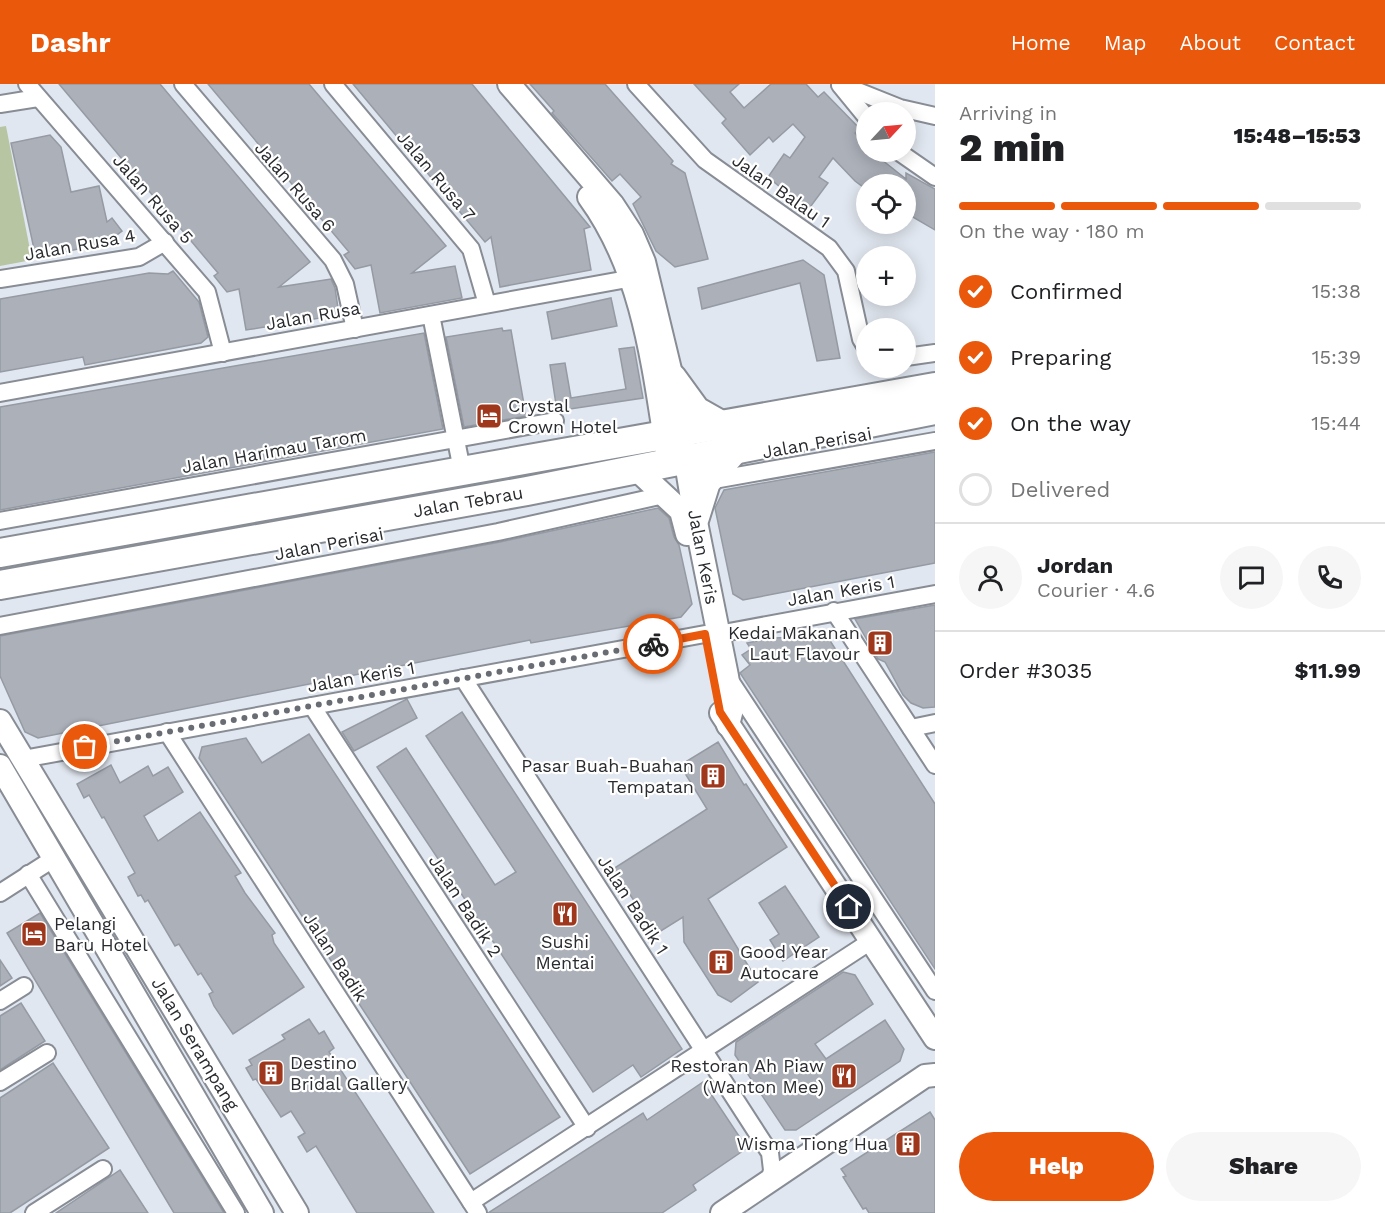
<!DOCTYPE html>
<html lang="en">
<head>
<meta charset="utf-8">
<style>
  body { margin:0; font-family:"Work Sans",sans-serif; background:#f6f6f6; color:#202124; height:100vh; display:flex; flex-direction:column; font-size:22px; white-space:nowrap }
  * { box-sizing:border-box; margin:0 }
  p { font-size:20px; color:#757577 }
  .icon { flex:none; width:33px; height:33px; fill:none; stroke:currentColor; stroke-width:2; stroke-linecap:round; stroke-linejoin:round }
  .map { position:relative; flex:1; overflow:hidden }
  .sheet { display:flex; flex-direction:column; background:#fff; width:450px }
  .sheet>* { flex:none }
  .needle { width:39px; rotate:64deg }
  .fabs { position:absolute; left:856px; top:18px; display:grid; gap:12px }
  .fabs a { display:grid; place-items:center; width:60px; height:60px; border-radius:50%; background:#fff; box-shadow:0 3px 15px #0003; font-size:30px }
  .pin { position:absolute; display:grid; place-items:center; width:51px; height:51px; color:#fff; margin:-26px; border:3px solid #fff; border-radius:50%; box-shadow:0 2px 6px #0007 }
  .courier { position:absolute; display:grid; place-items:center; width:60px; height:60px; margin:-30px; border:4px solid #ea580c; border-radius:50%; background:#fff; color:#222; box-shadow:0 2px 8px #0007 }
  .summary em { font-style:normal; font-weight:800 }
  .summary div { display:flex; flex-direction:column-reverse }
  .summary { display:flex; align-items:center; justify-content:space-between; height:102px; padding:0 24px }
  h1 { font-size:39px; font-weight:800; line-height:45px }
  .bar { display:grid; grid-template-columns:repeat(4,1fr); gap:9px 6px; align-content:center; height:72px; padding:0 24px }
  .bar i { height:8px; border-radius:4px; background:#e0e0e0 }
  .bar .active { background:#ea580c }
  .bar p { grid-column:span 4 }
  .line { display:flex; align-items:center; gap:15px; padding:0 24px; border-top:2px solid #e0e0e0 }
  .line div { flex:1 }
  .round { display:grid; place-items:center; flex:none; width:63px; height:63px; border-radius:32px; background:#f6f6f6 }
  ol { padding:0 24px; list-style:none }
  li { display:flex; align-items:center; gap:18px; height:66px }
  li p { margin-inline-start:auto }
  li .icon { padding:6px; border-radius:50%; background:#ea580c; color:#fff; stroke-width:4 }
  li:last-child { color:#757577 }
  li i { width:33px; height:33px; border:3px solid #e0e0e0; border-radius:50% }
  .cta { display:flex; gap:12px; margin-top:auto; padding:12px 24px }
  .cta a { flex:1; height:69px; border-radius:36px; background:#ea580c; color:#fff; font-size:24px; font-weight:800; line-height:69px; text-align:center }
  .cta a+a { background:#f6f6f6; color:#202124 }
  header { display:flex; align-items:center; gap:36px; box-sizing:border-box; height:84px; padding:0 30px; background:#ea580c; color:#fff }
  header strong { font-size:28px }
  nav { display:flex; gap:33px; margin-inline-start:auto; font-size:21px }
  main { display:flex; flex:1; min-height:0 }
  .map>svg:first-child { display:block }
  .green { fill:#b7c5a3 }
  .building { fill:#abb0b9; stroke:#959aa3; stroke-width:1.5 }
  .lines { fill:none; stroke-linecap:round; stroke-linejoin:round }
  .street-casing { stroke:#888d95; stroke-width:20 }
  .secondary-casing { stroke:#888d95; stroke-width:26 }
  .highway-casing { stroke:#888d95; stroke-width:32 }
  .street { stroke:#fff; stroke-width:16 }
  .secondary { stroke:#fff; stroke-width:22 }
  .highway { stroke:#fff; stroke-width:28 }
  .done { stroke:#696d73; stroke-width:6; stroke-dasharray:0 10.8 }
  .route { stroke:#ea580c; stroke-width:8 }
  .labels { text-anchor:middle; stroke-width:4.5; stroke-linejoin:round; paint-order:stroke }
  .street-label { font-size:18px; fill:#292b2f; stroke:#fff }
  .poi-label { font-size:18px; fill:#292b2f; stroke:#fff; text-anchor:start }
</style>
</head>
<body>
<header>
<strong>Dashr</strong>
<nav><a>Home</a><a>Map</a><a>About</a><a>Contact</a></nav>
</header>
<main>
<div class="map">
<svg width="935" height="1129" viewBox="0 0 935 1129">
  <rect width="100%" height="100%" fill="#e1e7f0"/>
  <!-- green -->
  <polygon class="green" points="6,42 32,176 0,182 0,43"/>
  <!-- building -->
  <g class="building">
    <polygon points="59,0 160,0 310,178 279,203 331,195 335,204 339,231 246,246 239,205 227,208 214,192 218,189"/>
    <polygon points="208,0 309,0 446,162 412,189 455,182 462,214 380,229 371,181 355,185 344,171 349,168"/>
    <polygon points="353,0 472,0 590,143 584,145 591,186 500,203 491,153 485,158"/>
    <polygon points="530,0 605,0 673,77 671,80 685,89 708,175 675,183 656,167 633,120 641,113 620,90 612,97 552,29 554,27"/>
    <polygon points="694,0 739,0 730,8 744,24 771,0 806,0 818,13 824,8 860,45 855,49 867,62 867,68 872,68 906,95 906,89 935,105 935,146 906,129 906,100 867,100 867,106 855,97 833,74 819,93 828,99 808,126 768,93 784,70 790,74 805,53 793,40 773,58 769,53 750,71 722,39 726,35"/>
    <polygon points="50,51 61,63 71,108 99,102 107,138 112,134 122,147 106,159 36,174 11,59"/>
    <polygon points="803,176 824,191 840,274 817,277 800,199 702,225 698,204"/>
    <polygon points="173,187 199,218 208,253 201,259 85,281 83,273 0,288 0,215 149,189 168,190"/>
    <polygon points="611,214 617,242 552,255 547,228"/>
    <polygon points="502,244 503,247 511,246 526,332 464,343 446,253"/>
    <polygon points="424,249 443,345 0,426 0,323"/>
    <polygon points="634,263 643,314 557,327 550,281 565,279 571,314 626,305 619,265"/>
    <polygon points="935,368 935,479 743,516 733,510 715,424 724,406"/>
    <polygon points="658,424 669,434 674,453 679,461 692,520 681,533 531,559 530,556 38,654 25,648 0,592 0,552 500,458"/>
    <polygon points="935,521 935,623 923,624 911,619 903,611 885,578 878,575 855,535"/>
    <polygon points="827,552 935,720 935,885 740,589 750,581 742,571 751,565 747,559 774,554"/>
    <polygon points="407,615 417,634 354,667 342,648"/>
    <polygon points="462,628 682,965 641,993 633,981 593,1008 377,683 406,664 495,801 516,788 426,652"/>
    <polygon points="309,650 560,1033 470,1090 199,674 202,663 246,654 262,679"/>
    <polygon points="718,658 744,701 746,700 787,763 708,815 758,898 731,918 718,911 684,858 683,833 656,850 613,785 707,725 683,686 690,682 687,677"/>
    <polygon points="111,681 120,699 148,682 153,692 168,683 183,708 144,732 158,757 200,728 241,789 235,792 245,809 275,849 272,851 274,859 304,903 233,950 214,922 209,910 213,908 201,889 198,891 179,860 175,862 148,816 145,818 141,811 138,812 128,793 135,789 104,733 102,734 89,711 84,714 77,700"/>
    <polygon points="785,802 819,853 783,877 770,856 779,850 759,819"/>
    <polygon points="40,829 215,1114 224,1129 174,1129 7,849"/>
    <polygon points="0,876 12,894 0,902"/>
    <polygon points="843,888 855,891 873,920 815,960 826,975 885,936 904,965 900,977 796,1046 785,1046 735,971 736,958"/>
    <polygon points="21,919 45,957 0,986 0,932"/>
    <polygon points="309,935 319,950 324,947 334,964 329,968 434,1129 357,1129 316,1062 307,1068 298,1053 305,1049 291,1027 281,1033 256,995 253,996 246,984 252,981 249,976 285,955 282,951"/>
    <polygon points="53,979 109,1064 10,1129 0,1129 0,1014"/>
    <polygon points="703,998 747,1064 693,1101 696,1106 662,1129 488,1129 643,1029 647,1036"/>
    <polygon points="930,1028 935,1036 935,1129 869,1129 866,1124 863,1125 843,1093 846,1092 841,1085"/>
    <polygon points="120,1086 148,1129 56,1129"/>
  </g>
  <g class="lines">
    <defs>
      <g id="street">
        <polyline points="27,0 207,208 223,269"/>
        <polyline points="183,0 333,176 345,200 355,245"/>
        <polyline points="333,0 471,165 487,220"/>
        <polyline points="636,0 705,76 829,164 846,187 861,255 867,265"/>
        <polyline points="840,0 900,24 935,32"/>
        <polyline points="840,1 867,34"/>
        <polyline points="0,20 38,14"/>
        <polyline points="899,68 935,93"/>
        <polyline points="0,195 139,173 165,158"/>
        <polyline points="431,231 462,386"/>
        <polyline points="906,273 935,269"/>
        <polyline points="0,309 633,194"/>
        <polyline points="708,397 935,357"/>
        <polyline points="0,437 555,337"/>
        <polyline points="834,527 935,681"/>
        <polyline points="0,542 498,448 664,411"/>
        <polyline points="718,550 935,510"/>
        <polyline points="463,594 770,1069 772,1086 769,1099"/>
        <polyline points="729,595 935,907"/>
        <polyline points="312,622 587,1044"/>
        <polyline points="911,644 935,639"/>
        <polyline points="167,648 478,1129"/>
        <polyline points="23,675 705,550"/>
        <polyline points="28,790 236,1129"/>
        <polyline points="0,809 53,775"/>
        <polyline points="0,917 24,902"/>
        <polyline points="0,998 47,969"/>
        <polyline points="471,1118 871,857"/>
        <polyline points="34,1129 103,1085"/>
      </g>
      <g id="secondary">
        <polyline points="509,0 613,121 632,150 644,178 672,294 695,433 727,592 732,625 728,641"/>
        <path d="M589,113C643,187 653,280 667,368"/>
        <polyline points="636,385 681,427 687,450"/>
        <polyline points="721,629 935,954"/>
        <polyline points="0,637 297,1129"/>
        <polyline points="0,682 262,1129"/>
        <polyline points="722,1129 925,992 935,991"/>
      </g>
      <g id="highway">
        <polyline points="672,294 696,327 719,340"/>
        <polyline points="695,433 706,398 735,365"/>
        <polyline points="0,469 935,303"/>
        <polyline points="0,501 527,407 935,326"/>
      </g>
    </defs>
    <!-- street casing -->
    <use href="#street" class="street-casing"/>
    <!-- secondary casing -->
    <use href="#secondary" class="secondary-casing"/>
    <!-- highway casing -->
    <use href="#highway" class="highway-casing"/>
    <!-- street -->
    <use href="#street" class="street"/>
    <!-- secondary -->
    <use href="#secondary" class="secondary"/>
    <!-- highway -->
    <use href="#highway" class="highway"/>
  </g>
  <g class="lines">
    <!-- done -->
    <polyline class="done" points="85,663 653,560"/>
    <!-- route -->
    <polyline class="route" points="653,560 705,550 720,628 849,823"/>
  </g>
  <!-- icons -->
  <defs>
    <symbol id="hotel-square" viewBox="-11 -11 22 22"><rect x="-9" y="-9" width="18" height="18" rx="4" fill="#9f371c" stroke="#fff"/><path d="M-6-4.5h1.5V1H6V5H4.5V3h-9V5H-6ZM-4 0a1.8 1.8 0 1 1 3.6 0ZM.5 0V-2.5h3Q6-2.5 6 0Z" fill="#fff"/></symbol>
    <symbol id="building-square" viewBox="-11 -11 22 22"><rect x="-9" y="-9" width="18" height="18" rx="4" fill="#9f371c" stroke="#fff"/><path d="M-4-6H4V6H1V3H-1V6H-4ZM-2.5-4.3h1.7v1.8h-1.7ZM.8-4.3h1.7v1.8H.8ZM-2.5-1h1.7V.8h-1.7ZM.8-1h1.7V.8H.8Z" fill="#fff"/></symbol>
    <symbol id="restaurant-square" viewBox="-11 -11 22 22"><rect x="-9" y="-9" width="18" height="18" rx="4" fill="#9f371c" stroke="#fff"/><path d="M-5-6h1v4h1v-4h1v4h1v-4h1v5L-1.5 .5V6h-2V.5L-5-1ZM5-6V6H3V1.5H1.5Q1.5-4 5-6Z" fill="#fff"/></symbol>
  </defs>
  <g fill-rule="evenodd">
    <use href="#hotel-square" x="474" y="317" width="30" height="30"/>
    <use href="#building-square" x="865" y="544" width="30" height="30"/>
    <use href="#building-square" x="698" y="677" width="30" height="30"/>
    <use href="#restaurant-square" x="550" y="815" width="30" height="30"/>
    <use href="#hotel-square" x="19" y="835" width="30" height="30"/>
    <use href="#building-square" x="706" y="863" width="30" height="30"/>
    <use href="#building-square" x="256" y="974" width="30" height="30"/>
    <use href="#restaurant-square" x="829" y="977" width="30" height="30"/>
    <use href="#building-square" x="893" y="1045" width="30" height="30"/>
  </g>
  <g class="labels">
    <!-- street labels -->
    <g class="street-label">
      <text transform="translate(436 92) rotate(50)" y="6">Jalan Rusa 7</text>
      <text transform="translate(295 103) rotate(49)" y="6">Jalan Rusa 6</text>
      <text transform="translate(781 107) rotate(35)" y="6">Jalan Balau 1</text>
      <text transform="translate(153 115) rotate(49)" y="6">Jalan Rusa 5</text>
      <text transform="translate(80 161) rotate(-10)" y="6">Jalan Rusa 4</text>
      <text transform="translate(313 232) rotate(-10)" y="6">Jalan Rusa</text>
      <text transform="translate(817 359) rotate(-10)" y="6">Jalan Perisai</text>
      <text transform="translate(274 367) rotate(-10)" y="6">Jalan Harimau Tarom</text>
      <text transform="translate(468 418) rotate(-10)" y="6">Jalan Tebrau</text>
      <text transform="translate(329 460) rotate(-11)" y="6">Jalan Perisai</text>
      <text transform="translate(703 473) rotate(79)" y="6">Jalan Keris</text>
      <text transform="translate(841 507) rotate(-10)" y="6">Jalan Keris 1</text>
      <text transform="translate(361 593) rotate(-10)" y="6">Jalan Keris 1</text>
      <text transform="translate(633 821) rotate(57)" y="6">Jalan Badik 1</text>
      <text transform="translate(465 822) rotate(57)" y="6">Jalan Badik 2</text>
      <text transform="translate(335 873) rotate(57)" y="6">Jalan Badik</text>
      <text transform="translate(195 960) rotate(59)" y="6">Jalan Serampang</text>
    </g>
    <!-- poi labels -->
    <g class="poi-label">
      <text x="508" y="328">Crystal<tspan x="508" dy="21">Crown Hotel</tspan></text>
      <text x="860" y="555" text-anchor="end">Kedai Makanan<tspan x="860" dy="21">Laut Flavour</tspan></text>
      <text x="694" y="688" text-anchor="end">Pasar Buah-Buahan<tspan x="694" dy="21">Tempatan</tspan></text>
      <text x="54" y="846">Pelangi<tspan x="54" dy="21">Baru Hotel</tspan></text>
      <text x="565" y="864" text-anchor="middle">Sushi<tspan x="565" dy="21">Mentai</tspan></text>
      <text x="740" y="874">Good Year<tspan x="740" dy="21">Autocare</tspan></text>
      <text x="290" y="985">Destino<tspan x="290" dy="21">Bridal Gallery</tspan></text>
      <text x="824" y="988" text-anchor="end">Restoran Ah Piaw<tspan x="824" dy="21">(Wanton Mee)</tspan></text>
      <text x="888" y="1066" text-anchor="end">Wisma Tiong Hua</text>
    </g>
  </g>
</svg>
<div class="fabs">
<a><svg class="needle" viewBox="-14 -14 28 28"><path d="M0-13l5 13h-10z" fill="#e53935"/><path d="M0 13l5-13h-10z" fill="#757577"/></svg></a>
<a><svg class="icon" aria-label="locate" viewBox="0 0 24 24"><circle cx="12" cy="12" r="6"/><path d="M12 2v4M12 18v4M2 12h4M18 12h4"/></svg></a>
<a>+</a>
<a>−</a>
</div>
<div class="pin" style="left:85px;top:663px;background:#ea580c"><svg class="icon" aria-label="bag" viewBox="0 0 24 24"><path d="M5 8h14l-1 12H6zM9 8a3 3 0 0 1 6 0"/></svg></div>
<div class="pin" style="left:849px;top:823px;background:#1f2937"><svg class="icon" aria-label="home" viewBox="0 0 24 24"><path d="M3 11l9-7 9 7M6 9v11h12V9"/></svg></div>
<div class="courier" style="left:653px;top:560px"><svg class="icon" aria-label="bike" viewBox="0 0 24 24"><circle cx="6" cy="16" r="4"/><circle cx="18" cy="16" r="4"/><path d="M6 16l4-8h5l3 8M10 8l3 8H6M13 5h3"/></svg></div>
</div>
<section class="sheet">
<div class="summary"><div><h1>2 min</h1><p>Arriving in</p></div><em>15:48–15:53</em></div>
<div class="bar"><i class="active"></i><i class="active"></i><i class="active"></i><i></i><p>On the way · 180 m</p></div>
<ol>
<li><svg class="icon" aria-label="check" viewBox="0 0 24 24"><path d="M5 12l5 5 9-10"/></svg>Confirmed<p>15:38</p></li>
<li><svg class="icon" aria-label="check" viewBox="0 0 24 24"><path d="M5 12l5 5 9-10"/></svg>Preparing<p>15:39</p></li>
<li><svg class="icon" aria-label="check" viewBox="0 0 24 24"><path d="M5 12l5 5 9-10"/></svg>On the way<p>15:44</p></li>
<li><i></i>Delivered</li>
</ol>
<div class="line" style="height:108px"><a class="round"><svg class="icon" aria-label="person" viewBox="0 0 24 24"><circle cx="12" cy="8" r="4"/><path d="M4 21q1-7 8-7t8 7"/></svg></a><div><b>Jordan</b><p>Courier · 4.6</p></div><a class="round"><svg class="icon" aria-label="chat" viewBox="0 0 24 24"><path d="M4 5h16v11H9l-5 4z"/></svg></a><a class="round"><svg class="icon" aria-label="phone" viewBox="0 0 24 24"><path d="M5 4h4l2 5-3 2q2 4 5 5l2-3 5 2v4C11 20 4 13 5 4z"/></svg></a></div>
<div class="line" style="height:78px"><div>Order #3035</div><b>$11.99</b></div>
<div class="cta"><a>Help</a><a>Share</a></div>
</section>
</main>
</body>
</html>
